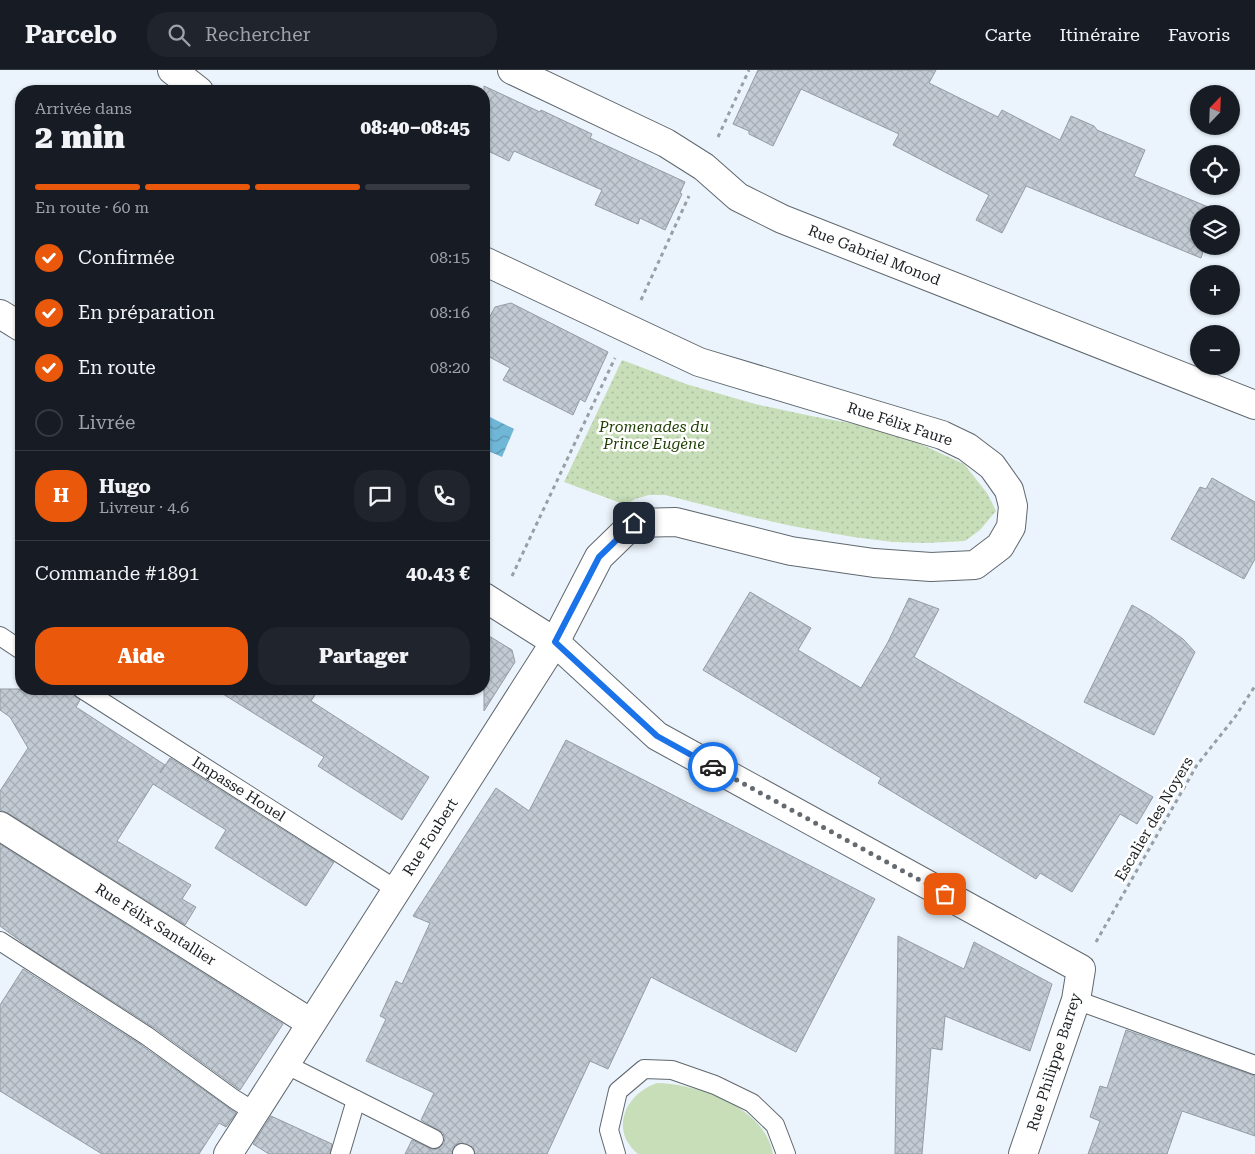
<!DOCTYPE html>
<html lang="fr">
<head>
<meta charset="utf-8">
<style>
  body { margin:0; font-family:"Roboto Serif",serif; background:#20242c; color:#f1f3f6; height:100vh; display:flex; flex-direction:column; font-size:19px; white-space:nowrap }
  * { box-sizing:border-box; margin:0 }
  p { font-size:16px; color:#9ea1a6 }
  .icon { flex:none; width:28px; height:28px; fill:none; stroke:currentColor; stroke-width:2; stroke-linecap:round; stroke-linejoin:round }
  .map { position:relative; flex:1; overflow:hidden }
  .drawer { position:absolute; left:15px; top:15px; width:475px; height:610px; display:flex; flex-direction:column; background:#171b24; border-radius:20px; box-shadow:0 1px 4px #0004 }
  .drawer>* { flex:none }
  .needle { width:32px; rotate:23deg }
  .buttons { position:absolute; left:1190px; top:15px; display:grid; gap:10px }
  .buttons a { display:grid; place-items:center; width:50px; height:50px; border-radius:50%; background:#171b24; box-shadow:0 1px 4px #0004; font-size:25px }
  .pin { position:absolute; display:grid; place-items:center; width:42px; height:42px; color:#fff; margin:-21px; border-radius:10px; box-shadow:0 2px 8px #0006 }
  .courier { position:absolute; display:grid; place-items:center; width:50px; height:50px; margin:-25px; border:4px solid #1a73e8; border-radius:50%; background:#fff; color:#222; box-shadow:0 1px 6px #0007 }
  .head em { font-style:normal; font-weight:800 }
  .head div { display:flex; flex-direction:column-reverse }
  .head { display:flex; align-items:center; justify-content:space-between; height:85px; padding:0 20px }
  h1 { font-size:32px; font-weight:800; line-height:38px }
  .bar { display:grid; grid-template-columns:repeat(4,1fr); gap:8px 5px; align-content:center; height:60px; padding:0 20px }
  .bar i { height:6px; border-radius:4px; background:#363941 }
  .bar .on { background:#ea580c }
  .bar p { grid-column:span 4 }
  .line { display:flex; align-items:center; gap:12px; padding:0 20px; border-top:1px solid #363941 }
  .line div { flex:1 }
  .round { display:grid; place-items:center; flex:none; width:52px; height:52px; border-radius:20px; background:#20242c }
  ol { padding:0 20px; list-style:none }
  li { display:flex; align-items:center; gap:15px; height:55px }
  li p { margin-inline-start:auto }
  li .icon { padding:5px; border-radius:50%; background:#ea580c; color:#fff; stroke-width:4 }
  li:last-child { color:#9ea1a6 }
  li i { width:28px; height:28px; border:2px solid #363941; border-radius:50% }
  .primary-button { display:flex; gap:10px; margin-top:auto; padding:10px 20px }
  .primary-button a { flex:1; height:58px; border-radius:20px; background:#ea580c; color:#fff; font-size:20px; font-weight:800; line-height:58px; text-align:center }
  .primary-button a+a { background:#20242c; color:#f1f3f6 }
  header { display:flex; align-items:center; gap:30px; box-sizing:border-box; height:70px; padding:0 25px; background:#171b24; border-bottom:1px solid #363941 }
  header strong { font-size:24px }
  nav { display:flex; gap:28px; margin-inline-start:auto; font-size:18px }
  .search { width:350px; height:45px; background:#20242c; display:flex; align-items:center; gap:12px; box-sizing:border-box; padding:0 18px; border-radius:20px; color:#9ea1a6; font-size:19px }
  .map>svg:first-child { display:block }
  .grass { fill:#c7deb9 }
  .park { fill:url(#park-dots) }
  .water { fill:url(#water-waves) }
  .building { fill:url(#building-cross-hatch); stroke:#939ba3 }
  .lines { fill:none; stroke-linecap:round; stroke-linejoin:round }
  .service-casing { stroke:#60686f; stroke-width:20 }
  .minor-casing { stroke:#60686f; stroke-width:30 }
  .path { stroke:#979ea4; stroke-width:3; stroke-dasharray:4 4; stroke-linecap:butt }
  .service { stroke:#fff; stroke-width:18 }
  .minor { stroke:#fff; stroke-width:28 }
  .done { stroke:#646a6f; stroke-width:5; stroke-dasharray:0 9 }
  .route { stroke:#1a73e8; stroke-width:6 }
  .labels { text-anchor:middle; stroke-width:5; stroke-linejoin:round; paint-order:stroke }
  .street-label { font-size:15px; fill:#1c2023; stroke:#fff }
  .park-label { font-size:15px; font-style:italic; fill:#1e3d00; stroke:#fff }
</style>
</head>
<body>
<header>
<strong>Parcelo</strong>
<div class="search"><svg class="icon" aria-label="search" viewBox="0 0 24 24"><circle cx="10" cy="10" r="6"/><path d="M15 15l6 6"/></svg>Rechercher</div>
<nav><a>Carte</a><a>Itinéraire</a><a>Favoris</a></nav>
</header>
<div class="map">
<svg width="1255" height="1084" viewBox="0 0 1255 1084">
  <defs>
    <pattern id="park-dots" width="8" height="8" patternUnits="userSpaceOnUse" patternTransform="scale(1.25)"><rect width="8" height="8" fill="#c7deb9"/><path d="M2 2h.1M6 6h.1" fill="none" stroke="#aabe9f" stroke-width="1.8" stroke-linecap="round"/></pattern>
    <pattern id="water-waves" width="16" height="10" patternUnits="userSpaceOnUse" patternTransform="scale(1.25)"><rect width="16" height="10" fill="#70b7d7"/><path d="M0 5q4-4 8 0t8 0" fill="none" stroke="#5b94ae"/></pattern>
    <pattern id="building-cross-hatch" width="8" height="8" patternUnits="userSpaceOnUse" patternTransform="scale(1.25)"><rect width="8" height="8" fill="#c2cad3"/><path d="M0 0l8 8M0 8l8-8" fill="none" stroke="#a6adb5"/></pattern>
  </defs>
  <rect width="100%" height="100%" fill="#ebf4fc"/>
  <!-- grass -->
  <path class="grass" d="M657,1013C698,1014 765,1037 773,1084H638C609,1060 625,1024 657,1013Z"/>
  <!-- park -->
  <polygon class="park" points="622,290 686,314 755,334 816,347 890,360 964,394 987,423 996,441 980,460 965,471 926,473 893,472 853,467 792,456 747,446 665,425 649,425 635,429 626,435 564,412"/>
  <!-- water -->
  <polygon class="water" points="484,344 514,359 502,387 484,379"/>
  <!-- building -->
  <g class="building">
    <polygon points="758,0 936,0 929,13 998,47 1002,40 1060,70 1071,46 1094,56 1097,60 1145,80 1134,106 1220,142 1219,144 1199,144 1199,176 1205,176 1201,188 1026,116 1002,163 976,150 989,125 893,75 899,64 801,19 773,76 749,64 749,61 733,54"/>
    <polygon points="484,16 540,42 541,40 592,64 590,68 685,112 680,123 682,124 665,160 640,148 638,154 595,135 602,120 514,81 509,91 484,79"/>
    <polygon points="511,233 608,282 585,332 580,329 573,345 503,310 510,298 484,284 484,258 495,237"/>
    <polygon points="1212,408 1255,432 1255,489 1244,509 1171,469 1200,417 1206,419"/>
    <polygon points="750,522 811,558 798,580 861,618 888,572 909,528 939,539 914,587 1153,727 1137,754 1120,744 1072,822 1040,803 1036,809 878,713 881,708 703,600"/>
    <polygon points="1132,535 1151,546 1183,569 1195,582 1154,665 1084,632"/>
    <polygon points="484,563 512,580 515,592 484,641"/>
    <polygon points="0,619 71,619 73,624 80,630 76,637 165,695 160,703 170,688 334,792 306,836 215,778 226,760 153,714 117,771 191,815 182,829 196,837 185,855 8,743 0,740 0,721 28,678 10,647 0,640"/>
    <polygon points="215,619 319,619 311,631 429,707 402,750 318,696 324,687"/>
    <polygon points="566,670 875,829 796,982 651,907 608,999 590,991 547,1084 475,1084 473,1077 460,1073 455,1075 452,1084 405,1084 412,1070 434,1080 439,1078 444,1073 445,1068 443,1063 421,1050 434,1023 366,991 386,949 380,946 396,911 402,914 430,853 413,846 496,718 529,741"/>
    <polygon points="0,774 283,954 240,1020 153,957 34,881 0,856"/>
    <polygon points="898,866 964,899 974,872 1052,914 1030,981 945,946 942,980 931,978 922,1084 895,1084"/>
    <polygon points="23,899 141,975 236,1043 226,1057 219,1053 199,1084 102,1084 0,1021 0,935"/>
    <polygon points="1126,960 1255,1006 1255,1066 1182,1041 1167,1084 1088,1084 1100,1051 1090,1047 1100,1016 1107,1018"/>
    <polygon points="271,1046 332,1074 330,1084 269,1084 253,1074"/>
  </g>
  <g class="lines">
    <defs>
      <g id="service">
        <polyline points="0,566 21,580"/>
        <path id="s1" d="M82,619L397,820"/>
        <polyline points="0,871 147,966 234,1029 255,1042"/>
        <polyline points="1076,930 1255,995"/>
        <polyline points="285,994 434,1069"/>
        <polyline points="462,1083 465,1084"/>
        <polyline points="340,1084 356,1030"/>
        <polyline points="616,1084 609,1060 618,1021 644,999 672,1000 715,1015 752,1033 775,1055 786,1084"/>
      </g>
      <g id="minor">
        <polyline points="172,0 199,21"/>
        <path id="s2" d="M512,0L666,73L704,97L738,127L782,149L1255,335"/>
        <polyline points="0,244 21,257"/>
        <polyline points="484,527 555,572 657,666 1081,899 1076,930 1023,1084"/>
        <path id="s3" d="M0,756L311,953"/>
        <path id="s4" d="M228,1084L555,572L599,487L634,453L676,452L791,481L874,493L931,497L975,495L1000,476L1011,457L1013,436L1009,420L992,396L967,377L942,365L699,292L484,191"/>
      </g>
    </defs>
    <!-- service casing -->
    <use href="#service" class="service-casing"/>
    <!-- minor casing -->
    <use href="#minor" class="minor-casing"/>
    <!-- path -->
    <g class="path">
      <polyline points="718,67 749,0"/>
      <polyline points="641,230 689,126"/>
      <polyline points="512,506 615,288"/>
      <polyline points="1096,872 1197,695 1235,647 1255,616"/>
    </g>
    <!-- service -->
    <use href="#service" class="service"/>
    <!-- minor -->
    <use href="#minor" class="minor"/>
  </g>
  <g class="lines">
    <!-- done -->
    <polyline class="done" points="713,697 945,824"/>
    <!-- route -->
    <polyline class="route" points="634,453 599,487 555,572 657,666 713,697"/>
  </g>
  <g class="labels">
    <!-- street labels -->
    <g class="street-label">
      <text dy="5" stroke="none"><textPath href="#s2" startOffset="409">Rue Gabriel Monod</textPath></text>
      <text transform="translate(900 354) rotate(18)" y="5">Rue Félix Faure</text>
      <text dy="5" stroke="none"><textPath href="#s1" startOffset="186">Impasse Houel</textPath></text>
      <text transform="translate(1154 749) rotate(-60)" y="5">Escalier des Noyers</text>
      <text dy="5" stroke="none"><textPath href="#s4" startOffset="376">Rue Foubert</textPath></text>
      <text dy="5" stroke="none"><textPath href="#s3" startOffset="184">Rue Félix Santallier</textPath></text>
      <text transform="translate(1054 992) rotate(-72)" y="5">Rue Philippe Barrey</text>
    </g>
    <!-- park labels -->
    <g class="park-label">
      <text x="654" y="362">Promenades du<tspan x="654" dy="17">Prince Eugène</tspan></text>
    </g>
  </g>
</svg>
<div class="buttons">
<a><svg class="needle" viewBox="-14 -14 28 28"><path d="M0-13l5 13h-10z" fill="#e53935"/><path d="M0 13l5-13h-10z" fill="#9ea1a6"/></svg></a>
<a><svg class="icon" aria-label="locate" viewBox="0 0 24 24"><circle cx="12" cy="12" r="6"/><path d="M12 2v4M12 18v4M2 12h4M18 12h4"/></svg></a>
<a><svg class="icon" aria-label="layers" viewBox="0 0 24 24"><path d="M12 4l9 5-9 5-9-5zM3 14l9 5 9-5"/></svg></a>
<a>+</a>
<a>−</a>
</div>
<div class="pin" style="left:945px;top:824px;background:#ea580c"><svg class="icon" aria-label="bag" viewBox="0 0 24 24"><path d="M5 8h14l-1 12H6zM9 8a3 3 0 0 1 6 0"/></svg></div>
<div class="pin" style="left:634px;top:453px;background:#1f2937"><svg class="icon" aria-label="home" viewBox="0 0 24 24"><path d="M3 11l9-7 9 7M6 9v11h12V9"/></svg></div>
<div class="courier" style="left:713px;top:697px"><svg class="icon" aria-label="car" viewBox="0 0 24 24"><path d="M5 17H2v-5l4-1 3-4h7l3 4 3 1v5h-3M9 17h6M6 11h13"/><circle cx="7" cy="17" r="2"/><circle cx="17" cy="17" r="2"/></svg></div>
<section class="drawer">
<div class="head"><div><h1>2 min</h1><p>Arrivée dans</p></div><em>08:40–08:45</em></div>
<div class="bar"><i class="on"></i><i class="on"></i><i class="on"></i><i></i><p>En route · 60 m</p></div>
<ol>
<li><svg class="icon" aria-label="check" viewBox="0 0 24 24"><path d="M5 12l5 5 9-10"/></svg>Confirmée<p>08:15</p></li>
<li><svg class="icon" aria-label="check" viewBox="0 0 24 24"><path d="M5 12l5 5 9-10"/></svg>En préparation<p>08:16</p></li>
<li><svg class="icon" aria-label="check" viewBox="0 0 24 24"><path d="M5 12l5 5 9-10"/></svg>En route<p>08:20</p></li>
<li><i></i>Livrée</li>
</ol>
<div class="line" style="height:90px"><b class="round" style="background:#ea580c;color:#fff">H</b><div><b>Hugo</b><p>Livreur · 4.6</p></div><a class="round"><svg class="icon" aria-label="chat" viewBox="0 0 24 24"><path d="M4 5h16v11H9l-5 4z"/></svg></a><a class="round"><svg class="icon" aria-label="phone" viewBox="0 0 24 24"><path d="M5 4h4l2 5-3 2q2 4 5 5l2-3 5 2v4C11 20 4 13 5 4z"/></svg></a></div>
<div class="line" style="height:65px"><div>Commande #1891</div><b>40.43 €</b></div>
<div class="primary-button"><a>Aide</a><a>Partager</a></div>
</section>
</div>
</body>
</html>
